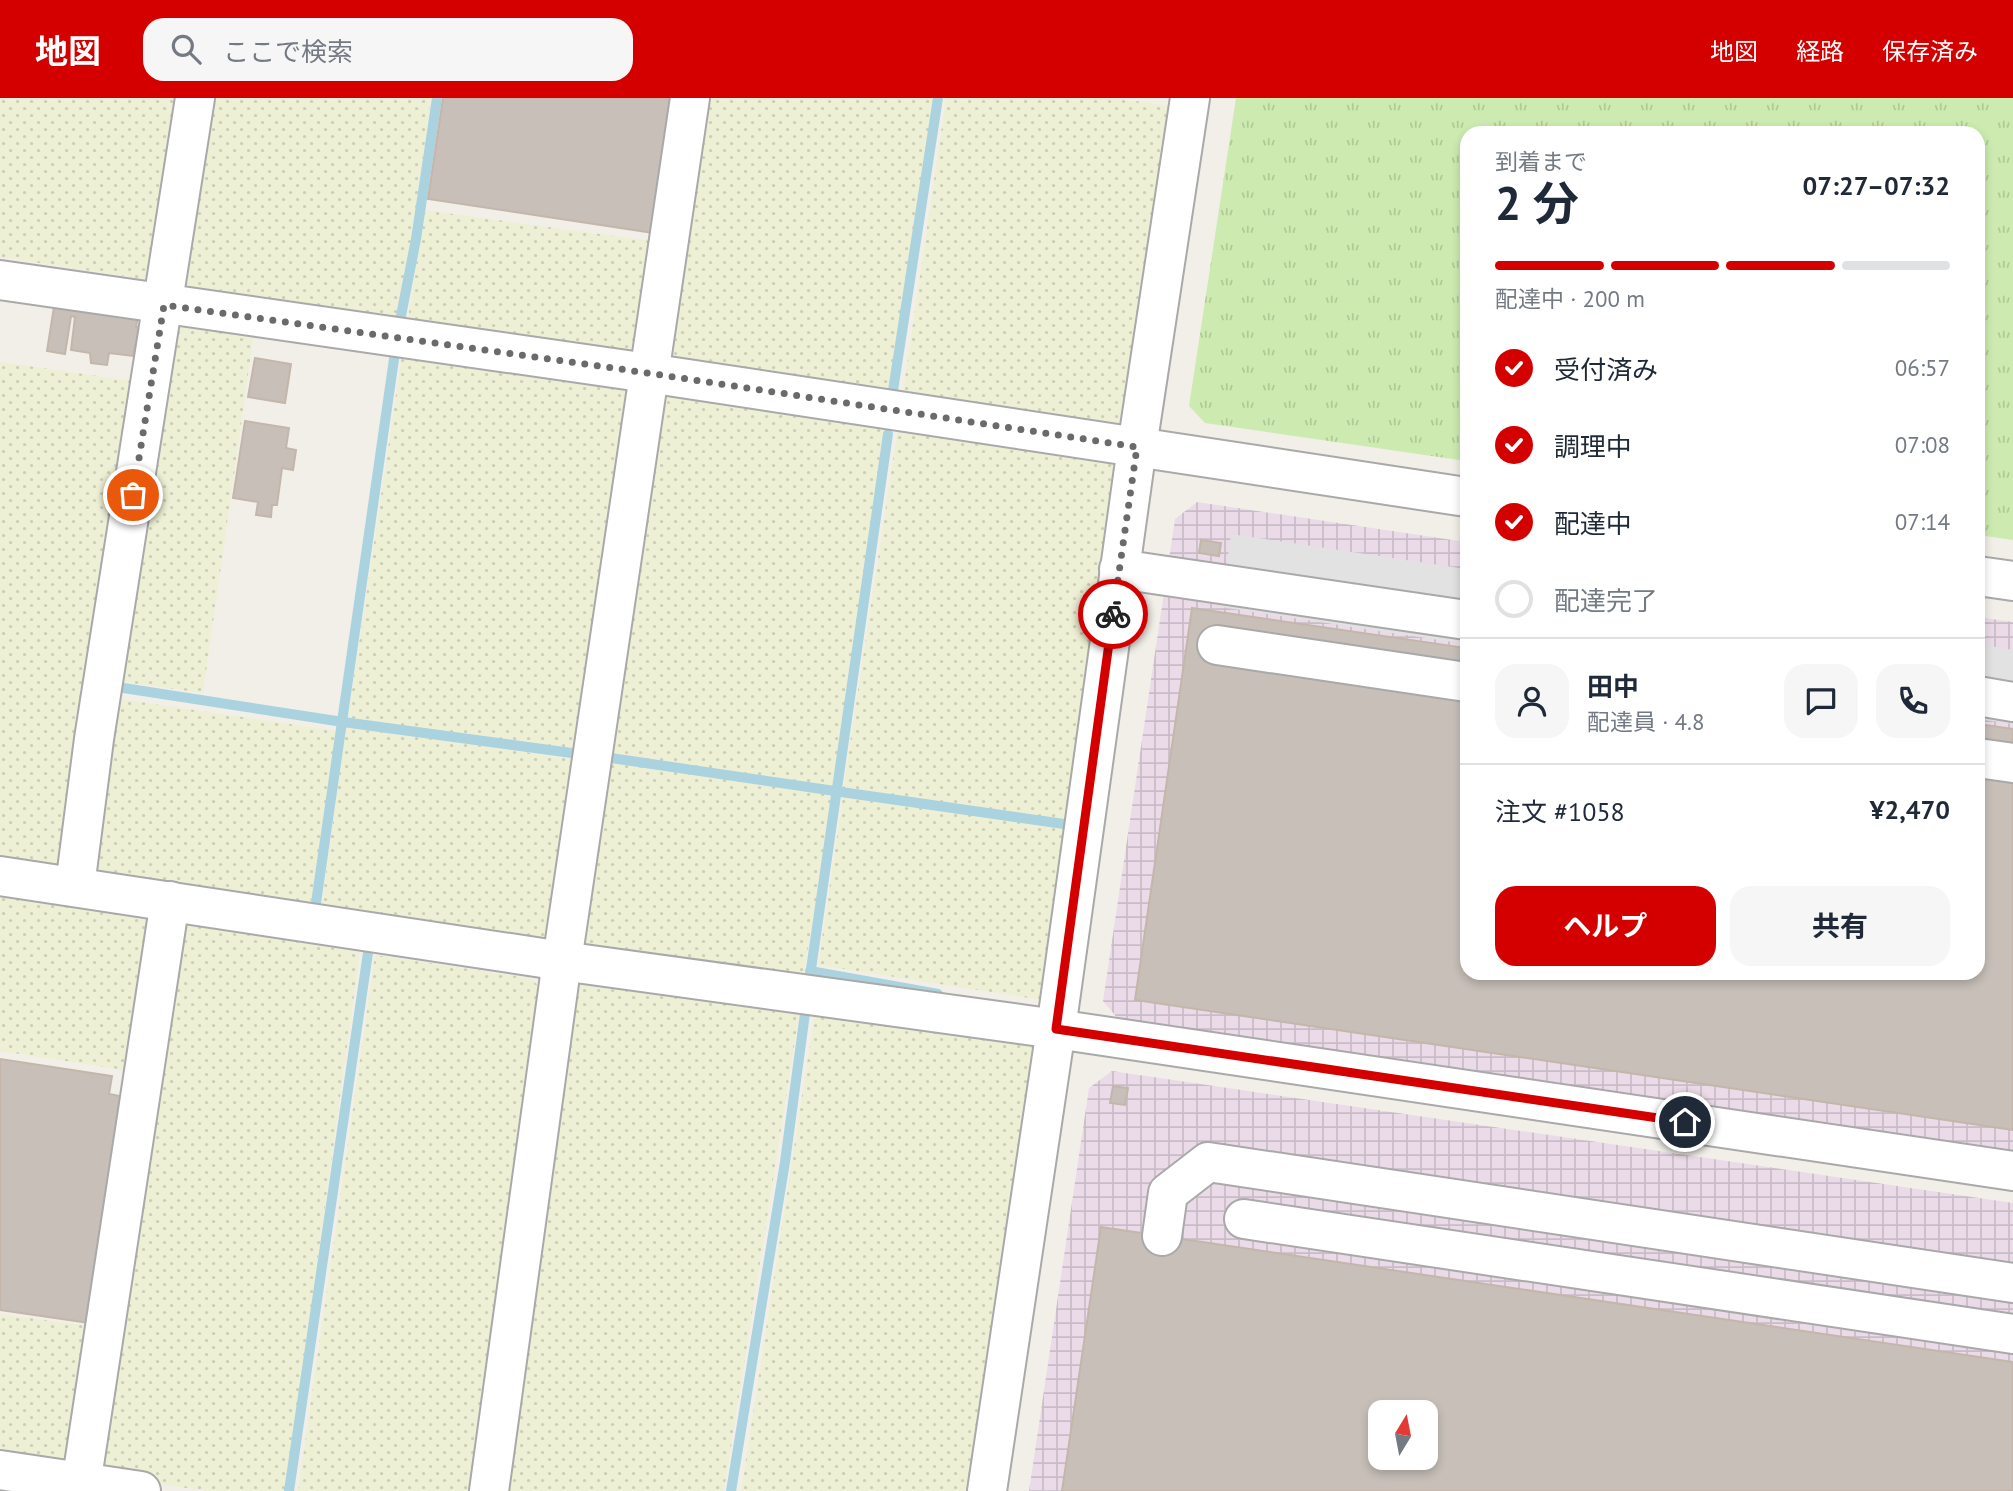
<!DOCTYPE html>
<html lang="ja">
<head>
<meta charset="utf-8">
<style>
  body { margin:0; font-family:"PT Sans","Noto Sans JP",sans-serif; background:#f6f6f7; color:#1f2937; height:100vh; display:flex; flex-direction:column; font-size:26px; white-space:nowrap }
  * { box-sizing:border-box; margin:0 }
  p { font-size:23px; color:#747a83 }
  .icon { flex:none; width:38px; height:38px; fill:none; stroke:currentColor; stroke-width:2; stroke-linecap:round; stroke-linejoin:round }
  .map { position:relative; flex:1; overflow:hidden }
  .drawer { position:absolute; left:1460px; top:28px; width:525px; height:854px; display:flex; flex-direction:column; background:#fff; border-radius:21px; box-shadow:0 4px 10px #0003 }
  .drawer>* { flex:none }
  .needle { width:46px; rotate:10deg }
  .tools { position:absolute; left:1368px; top:1302px; display:grid; gap:14px }
  .tools a { display:grid; place-items:center; width:70px; height:70px; border-radius:14px; background:#fff; box-shadow:0 4px 10px #0003; font-size:35px }
  .pin { position:absolute; display:grid; place-items:center; width:60px; height:60px; color:#fff; margin:-30px; border:4px solid #fff; border-radius:50%; box-shadow:0 2px 7px #0007 }
  .courier { position:absolute; display:grid; place-items:center; width:70px; height:70px; margin:-35px; border:5px solid #d40000; border-radius:50%; background:#fff; color:#222; box-shadow:0 2px 9px #0007 }
  .headline em { font-style:normal; font-weight:700 }
  .headline div { display:flex; flex-direction:column-reverse }
  .headline { display:flex; align-items:center; justify-content:space-between; height:119px; padding:0 35px }
  h1 { font-size:46px; font-weight:700; line-height:52px }
  .bar { display:grid; grid-template-columns:repeat(4,1fr); gap:10px 7px; align-content:center; height:84px; padding:0 35px }
  .bar i { height:9px; border-radius:5px; background:#e0e1e3 }
  .bar .on { background:#d40000 }
  .bar p { grid-column:span 4 }
  .line { display:flex; align-items:center; gap:18px; padding:0 35px; border-top:2px solid #e0e1e3 }
  .line div { flex:1 }
  .round { display:grid; place-items:center; flex:none; width:74px; height:74px; border-radius:21px; background:#f6f6f7 }
  ol { padding:0 35px; list-style:none }
  li { display:flex; align-items:center; gap:21px; height:77px }
  li p { margin-inline-start:auto }
  li .icon { padding:7px; border-radius:50%; background:#d40000; color:#fff; stroke-width:4 }
  li:last-child { color:#747a83 }
  li i { width:38px; height:38px; border:4px solid #e0e1e3; border-radius:50% }
  .button { display:flex; gap:14px; margin-top:auto; padding:14px 35px }
  .button a { flex:1; height:80px; border-radius:21px; background:#d40000; color:#fff; font-size:28px; font-weight:700; line-height:80px; text-align:center }
  .button a+a { background:#f6f6f7; color:#1f2937 }
  header { display:flex; align-items:center; gap:42px; box-sizing:border-box; height:98px; padding:0 35px; background:#d40000; color:#fff }
  header strong { font-size:33px }
  nav { display:flex; gap:38px; margin-inline-start:auto; font-size:24px }
  .search { width:490px; height:63px; background:#f6f6f7; display:flex; align-items:center; gap:18px; box-sizing:border-box; padding:0 24px; border-radius:21px; color:#747a83; font-size:26px }
  .map>svg:first-child { display:block }
  .industrial { fill:url(#industrial-grid); fill-rule:evenodd }
  .farmland { fill:url(#farmland-dots) }
  .grass { fill:url(#grass-tufts) }
  .parking { fill:#e2e2e2 }
  .lines { fill:none; stroke-linecap:round; stroke-linejoin:round }
  .stream { stroke:#aad3df; stroke-width:10 }
  .building { fill:#c7bfb8; stroke:#c4b6ab; stroke-width:2; fill-rule:evenodd }
  .minor-casing { stroke:#a9a9a9; stroke-width:42 }
  .minor { stroke:#fff; stroke-width:38 }
  .done { stroke:#6b6a68; stroke-width:7; stroke-dasharray:0 12.6 }
  .route { stroke:#d40000; stroke-width:9 }
</style>
</head>
<body>
<header>
<strong>地図</strong>
<div class="search"><svg class="icon" aria-label="search" viewBox="0 0 24 24"><circle cx="10" cy="10" r="6"/><path d="M15 15l6 6"/></svg>ここで検索</div>
<nav><a>地図</a><a>経路</a><a>保存済み</a></nav>
</header>
<div class="map">
<svg width="2013" height="1393" viewBox="0 0 2013 1393">
  <defs>
    <pattern id="industrial-grid" width="8" height="8" patternUnits="userSpaceOnUse" patternTransform="scale(1.75)"><rect width="8" height="8" fill="#ebdbe8"/><path d="M0 4h8M4 0v8" fill="none" stroke="#c9bcc7"/></pattern>
    <pattern id="farmland-dots" width="8" height="8" patternUnits="userSpaceOnUse" patternTransform="scale(1.75)"><rect width="8" height="8" fill="#eef0d5"/><path d="M2 2h.1M6 6h.1" fill="none" stroke="#ccceb7" stroke-width="1.8" stroke-linecap="round"/></pattern>
    <pattern id="grass-tufts" width="24" height="20" patternUnits="userSpaceOnUse" patternTransform="scale(1.75)"><rect width="24" height="20" fill="#cdebb0"/><path d="M3 7l-1-3M5 7V3M7 7l1-3M15 17l-1-3M17 17v-4M19 17l1-3" fill="none" stroke="#b0c997"/></pattern>
  </defs>
  <rect width="100%" height="100%" fill="#f2efe9"/>
  <!-- industrial -->
  <g class="industrial">
    <polygon points="1197,404 1466,444 1466,875 1978,875 1978,519 2013,524 2013,1053 1119,922 1103,903 1175,421"/>
    <path d="M1112,973L2013,1105V1393H1029L1089,990ZM1381,1314H1426V1360H1381Z"/>
  </g>
  <!-- farmland -->
  <g class="farmland">
    <polygon points="0,0 182,0 153,177 143,181 0,159"/>
    <polygon points="204,0 431,0 401,219 175,186"/>
    <polygon points="699,0 934,0 889,297 674,269 662,257"/>
    <polygon points="946,0 1113,0 1180,9 1129,324 1117,335 902,300"/>
    <polygon points="424,112 659,144 643,255 407,228"/>
    <polygon points="177,222 254,235 203,595 116,583"/>
    <polygon points="403,249 627,284 639,300 584,655 348,620"/>
    <polygon points="0,264 140,284 70,766 57,775 0,766"/>
    <polygon points="670,290 888,320 833,691 604,656 655,301"/>
    <polygon points="899,322 1110,354 1122,368 1071,723 843,691"/>
    <polygon points="113,600 338,633 310,810 92,778"/>
    <polygon points="346,627 584,663 548,849 321,812"/>
    <polygon points="603,663 834,695 802,887 591,858 578,841"/>
    <polygon points="843,698 1070,731 1042,902 818,867"/>
    <polygon points="0,795 142,817 154,826 131,973 0,953"/>
    <polygon points="189,827 360,854 286,1393 207,1393 105,1378 96,1369 176,836"/>
    <polygon points="375,857 530,880 544,893 478,1393 298,1393"/>
    <polygon points="588,875 801,905 724,1393 500,1393 569,886"/>
    <polygon points="816,907 1034,938 1043,952 973,1393 741,1393"/>
    <polygon points="0,1216 97,1229 77,1366 0,1364"/>
  </g>
  <!-- grass -->
  <polygon class="grass" points="1236,0 2013,0 2013,442 1978,437 1978,35 1466,35 1466,363 1205,325 1189,308"/>
  <!-- parking -->
  <g class="parking">
    <polygon points="1231,436 1466,471 1466,546 1221,509"/>
    <polygon points="1978,546 2013,552 2013,626 1978,621"/>
  </g>
  <g class="lines">
    <!-- stream -->
    <g class="stream">
      <polyline points="391,222 400,223 416,141 437,0"/>
      <polyline points="892,299 938,0"/>
      <polyline points="117,589 343,624 579,656"/>
      <polyline points="604,659 835,693"/>
      <polyline points="841,694 1071,727"/>
      <polyline points="315,812 395,254"/>
      <polyline points="810,873 938,896"/>
      <polyline points="809,885 888,336"/>
      <polyline points="289,1393 369,848 362,847"/>
      <polyline points="731,1393 785,1064 806,908"/>
    </g>
  </g>
  <!-- building -->
  <g class="building">
    <polygon points="443,0 674,0 654,135 428,101"/>
    <polygon points="59,208 138,219 136,229 141,229 138,248 135,247 133,258 109,255 107,267 91,265 90,255 71,252 75,219 71,218 65,256 47,253 54,209 59,210"/>
    <polygon points="255,260 291,266 285,305 248,299"/>
    <polygon points="245,323 289,330 286,350 296,352 293,372 282,370 277,407 272,407 271,419 256,417 258,404 233,400"/>
    <polygon points="1201,442 1221,445 1219,458 1199,455"/>
    <polygon points="1192,510 1466,550 1466,875 1978,875 1978,626 2013,631 2013,1032 1135,902"/>
    <polygon points="0,961 112,978 109,996 125,999 90,1225 0,1212"/>
    <polygon points="1113,988 1128,990 1125,1007 1110,1005"/>
    <path d="M1101,1129L2013,1264V1393H1062ZM1381,1314H1426V1360H1381Z"/>
  </g>
  <g class="lines">
    <defs>
      <g id="minor">
        <polyline points="0,182 648,275 1466,399"/>
        <polyline points="1119,471 1466,522"/>
        <polyline points="1978,478 2013,483"/>
        <polyline points="1217,547 1466,584"/>
        <polyline points="1978,598 2013,604"/>
        <polyline points="1978,660 2013,665"/>
        <polyline points="0,778 562,863 1056,931 2013,1073"/>
        <polyline points="75,788 94,641 195,0"/>
        <polyline points="1244,1121 2013,1236"/>
        <polyline points="1162,1138 1168,1095 1208,1064 2013,1185"/>
        <polyline points="0,1372 141,1393"/>
        <polyline points="80,1393 170,803"/>
        <polyline points="489,1393 562,863 690,0"/>
        <polyline points="987,1393 1056,931 1137,349 1190,0"/>
      </g>
    </defs>
    <!-- minor casing -->
    <use href="#minor" class="minor-casing"/>
    <!-- minor -->
    <use href="#minor" class="minor"/>
  </g>
  <g class="lines">
    <!-- done -->
    <polyline class="done" points="133,397 164,207 648,275 1137,349 1113,516"/>
    <!-- route -->
    <polyline class="route" points="1113,516 1056,931 1685,1024"/>
  </g>
</svg>
<div class="tools">
<a><svg class="needle" viewBox="-14 -14 28 28"><path d="M0-13l5 13h-10z" fill="#e53935"/><path d="M0 13l5-13h-10z" fill="#747a83"/></svg></a>
</div>
<div class="pin" style="left:133px;top:397px;background:#ea580c"><svg class="icon" aria-label="bag" viewBox="0 0 24 24"><path d="M5 8h14l-1 12H6zM9 8a3 3 0 0 1 6 0"/></svg></div>
<div class="pin" style="left:1685px;top:1024px;background:#1f2937"><svg class="icon" aria-label="home" viewBox="0 0 24 24"><path d="M3 11l9-7 9 7M6 9v11h12V9"/></svg></div>
<div class="courier" style="left:1113px;top:516px"><svg class="icon" aria-label="bike" viewBox="0 0 24 24"><circle cx="6" cy="16" r="4"/><circle cx="18" cy="16" r="4"/><path d="M6 16l4-8h5l3 8M10 8l3 8H6M13 5h3"/></svg></div>
<section class="drawer">
<div class="headline"><div><h1>2 分</h1><p>到着まで</p></div><em>07:27–07:32</em></div>
<div class="bar"><i class="on"></i><i class="on"></i><i class="on"></i><i></i><p>配達中 · 200 m</p></div>
<ol>
<li><svg class="icon" aria-label="check" viewBox="0 0 24 24"><path d="M5 12l5 5 9-10"/></svg>受付済み<p>06:57</p></li>
<li><svg class="icon" aria-label="check" viewBox="0 0 24 24"><path d="M5 12l5 5 9-10"/></svg>調理中<p>07:08</p></li>
<li><svg class="icon" aria-label="check" viewBox="0 0 24 24"><path d="M5 12l5 5 9-10"/></svg>配達中<p>07:14</p></li>
<li><i></i>配達完了</li>
</ol>
<div class="line" style="height:126px"><a class="round"><svg class="icon" aria-label="person" viewBox="0 0 24 24"><circle cx="12" cy="8" r="4"/><path d="M4 21q1-7 8-7t8 7"/></svg></a><div><b>田中</b><p>配達員 · 4.8</p></div><a class="round"><svg class="icon" aria-label="chat" viewBox="0 0 24 24"><path d="M4 5h16v11H9l-5 4z"/></svg></a><a class="round"><svg class="icon" aria-label="phone" viewBox="0 0 24 24"><path d="M5 4h4l2 5-3 2q2 4 5 5l2-3 5 2v4C11 20 4 13 5 4z"/></svg></a></div>
<div class="line" style="height:91px"><div>注文 #1058</div><b>¥2,470</b></div>
<div class="button"><a>ヘルプ</a><a>共有</a></div>
</section>
</div>
</body>
</html>
